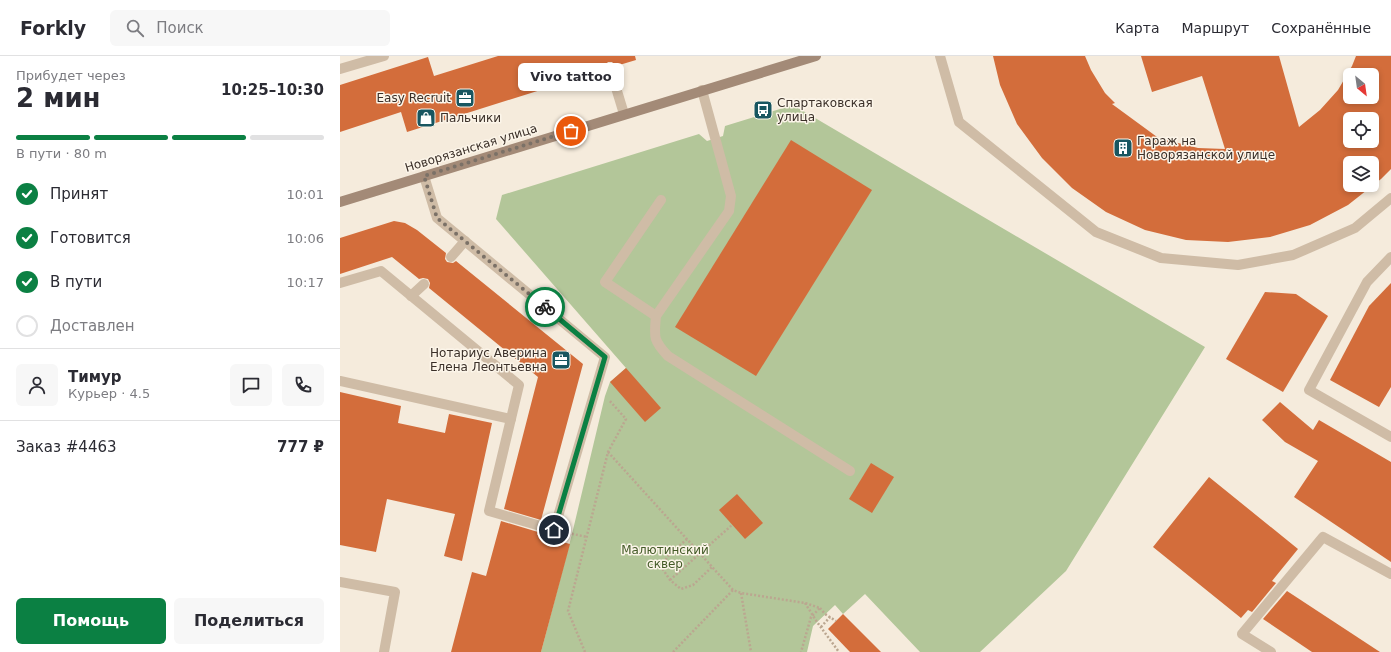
<!DOCTYPE html>
<html lang="ru">
<head>
<meta charset="utf-8">
<style>
  body { margin:0; font-family:"DejaVu Sans",sans-serif; background:#f7f7f7; color:#2b2b33; height:100vh; display:flex; flex-direction:column; font-size:15px; white-space:nowrap }
  * { box-sizing:border-box; margin:0 }
  p { font-size:13px; color:#7c7c81 }
  .icon { flex:none; width:22px; height:22px; fill:none; stroke:currentColor; stroke-width:2; stroke-linecap:round; stroke-linejoin:round }
  .map { position:relative; flex:1; overflow:hidden }
  .sheet { display:flex; flex-direction:column; background:#fff; width:340px }
  .sheet>* { flex:none }
  .needle { width:26px; rotate:151deg }
  .tools { position:absolute; left:1003px; top:12px; display:grid; gap:8px }
  .tools a { display:grid; place-items:center; width:36px; height:36px; border-radius:6px; background:#fff; box-shadow:0 2px 6px #0003; font-size:20px }
  .pin { position:absolute; display:grid; place-items:center; width:34px; height:34px; color:#fff; margin:-17px; border:2px solid #fff; border-radius:50%; box-shadow:0 1px 4px #0007 }
  .courier { position:absolute; display:grid; place-items:center; width:40px; height:40px; margin:-20px; border:3px solid #0b8043; border-radius:50%; background:#fff; color:#222; box-shadow:0 1px 5px #0007 }
  .bubble { position:absolute; height:28px; border-radius:6px; background:#fff; box-shadow:0 2px 6px #0003; font-size:13px; font-weight:700; line-height:28px; text-align:center }
  .head em { font-style:normal; font-weight:700 }
  .head div { display:flex; flex-direction:column-reverse }
  .head { display:flex; align-items:center; justify-content:space-between; height:68px; padding:0 16px }
  h1 { font-size:26px; font-weight:700; line-height:30px }
  .bar { display:grid; grid-template-columns:repeat(4,1fr); gap:6px 4px; align-content:center; height:48px; padding:0 16px }
  .bar i { height:5px; border-radius:3px; background:#e1e1e2 }
  .bar .selected { background:#0b8043 }
  .bar p { grid-column:span 4 }
  .line { display:flex; align-items:center; gap:10px; padding:0 16px; border-top:1px solid #e1e1e2 }
  .line div { flex:1 }
  .round { display:grid; place-items:center; flex:none; width:42px; height:42px; border-radius:6px; background:#f7f7f7 }
  ol { padding:0 16px; list-style:none }
  li { display:flex; align-items:center; gap:12px; height:44px }
  li p { margin-inline-start:auto }
  li .icon { padding:4px; border-radius:50%; background:#0b8043; color:#fff; stroke-width:4 }
  li:last-child { color:#7c7c81 }
  li i { width:22px; height:22px; border:2px solid #e1e1e2; border-radius:50% }
  .primary-button { display:flex; gap:8px; margin-top:auto; padding:8px 16px }
  .primary-button a { flex:1; height:46px; border-radius:6px; background:#0b8043; color:#fff; font-size:16px; font-weight:700; line-height:46px; text-align:center }
  .primary-button a+a { background:#f7f7f7; color:#2b2b33 }
  header { display:flex; align-items:center; gap:24px; box-sizing:border-box; height:56px; padding:0 20px; background:#fff; border-bottom:1px solid #e1e1e2 }
  header strong { font-size:19px }
  nav { display:flex; gap:22px; margin-inline-start:auto; font-size:14px }
  .search { width:280px; height:36px; background:#f7f7f7; display:flex; align-items:center; gap:10px; box-sizing:border-box; padding:0 14px; border-radius:6px; color:#7c7c81; font-size:15px }
  main { display:flex; flex:1; min-height:0 }
  .map>svg:first-child { display:block }
  .green { fill:#b3c699 }
  .building { fill:#d36d3b; fill-rule:evenodd }
  .lines { fill:none; stroke-linecap:round; stroke-linejoin:round }
  .path { stroke:#bba690; stroke-width:2.5; stroke-dasharray:2 2; stroke-linecap:butt }
  .lane { stroke:#cfbca6; stroke-width:10 }
  .secondary { stroke:#a38a77; stroke-width:10 }
  .done { stroke:#7b7167; stroke-width:4; stroke-dasharray:0 7.2 }
  .route { stroke:#0b8043; stroke-width:5 }
  .labels { text-anchor:middle; stroke-width:3; stroke-linejoin:round; paint-order:stroke }
  .poi-label { font-size:12px; fill:#3a2f28; stroke:#fcf5e9; text-anchor:start }
  .street-label { font-size:12px; fill:#3a2f28; stroke:#fcf5e9 }
  .park-label { font-size:12px; fill:#445b28; stroke:#fcf5e9 }
</style>
</head>
<body>
<header>
<strong>Forkly</strong>
<div class="search"><svg class="icon" aria-label="search" viewBox="0 0 24 24"><circle cx="10" cy="10" r="6"/><path d="M15 15l6 6"/></svg>Поиск</div>
<nav><a>Карта</a><a>Маршрут</a><a>Сохранённые</a></nav>
</header>
<main>
<section class="sheet">
<div class="head"><div><h1>2 мин</h1><p>Прибудет через</p></div><em>10:25–10:30</em></div>
<div class="bar"><i class="selected"></i><i class="selected"></i><i class="selected"></i><i></i><p>В пути · 80 m</p></div>
<ol>
<li><svg class="icon" aria-label="check" viewBox="0 0 24 24"><path d="M5 12l5 5 9-10"/></svg>Принят<p>10:01</p></li>
<li><svg class="icon" aria-label="check" viewBox="0 0 24 24"><path d="M5 12l5 5 9-10"/></svg>Готовится<p>10:06</p></li>
<li><svg class="icon" aria-label="check" viewBox="0 0 24 24"><path d="M5 12l5 5 9-10"/></svg>В пути<p>10:17</p></li>
<li><i></i>Доставлен</li>
</ol>
<div class="line" style="height:72px"><a class="round"><svg class="icon" aria-label="person" viewBox="0 0 24 24"><circle cx="12" cy="8" r="4"/><path d="M4 21q1-7 8-7t8 7"/></svg></a><div><b>Тимур</b><p>Курьер · 4.5</p></div><a class="round"><svg class="icon" aria-label="chat" viewBox="0 0 24 24"><path d="M4 5h16v11H9l-5 4z"/></svg></a><a class="round"><svg class="icon" aria-label="phone" viewBox="0 0 24 24"><path d="M5 4h4l2 5-3 2q2 4 5 5l2-3 5 2v4C11 20 4 13 5 4z"/></svg></a></div>
<div class="line" style="height:52px"><div>Заказ #4463</div><b>777 ₽</b></div>
<div class="primary-button"><a>Помощь</a><a>Поделиться</a></div>
</section>
<div class="map">
<svg width="1051" height="596" viewBox="0 0 1051 596">
  <rect width="100%" height="100%" fill="#f5ebdc"/>
  <!-- green -->
  <polygon class="green" points="453,49 865,291 726,515 640,596 580,596 525,538 503,558 495,549 473,570 467,596 201,596 232,478 265,340 270,326 286,312 156,163 162,139 359,78 367,85 383,80 385,70"/>
  <!-- building -->
  <g class="building">
    <polygon points="158,0 295,0 296,4 276,10 272,6 268,6 264,10 264,14 67,76 61,56 0,76 0,29 88,1 94,20"/>
    <path d="M653,0H745L751,14L765,37L775,47L772,48L828,89L826,84L858,92L885,93L862,20L812,36L801,0H939L959,71L980,54L998,34L1012,10L1016,0H1051V113L1041,123L1008,149L970,169L930,181L888,186L846,184L805,174L766,156L732,132L702,102L677,68L660,29ZM1010,19H1032V41H1010ZM1010,63H1032V85H1010ZM1010,107H1032V129H1010Z"/>
    <polygon points="451,84 532,134 416,320 335,271"/>
    <polygon points="54,165 65,167 77,174 106,197 105,203 107,206 113,207 116,205 243,308 201,464 164,453 198,321 89,232 90,227 88,223 83,222 79,223 52,201 0,218 0,182"/>
    <polygon points="1051,227 1051,331 1039,351 990,324 1029,250"/>
    <polygon points="925,236 956,238 988,260 943,336 886,303"/>
    <polygon points="286,312 321,352 305,366 270,326"/>
    <polygon points="0,336 61,350 58,367 105,377 109,358 152,367 122,505 104,500 115,458 47,443 36,496 0,489"/>
    <polygon points="940,346 973,374 979,364 1051,406 1051,506 954,441 978,405 945,386 922,364"/>
    <polygon points="531,407 554,421 532,457 509,443"/>
    <polygon points="869,421 958,493 932,525 936,527 912,556 908,554 901,562 813,491"/>
    <polygon points="397,438 423,467 405,483 379,454"/>
    <polygon points="161,465 198,476 197,479 230,488 201,596 111,596 132,516 146,520"/>
    <polygon points="947,535 1040,596 972,596 923,563"/>
    <polygon points="503,558 541,596 510,596 488,573"/>
  </g>
  <g class="lines">
    <!-- path -->
    <g class="path">
      <polyline points="268,396 393,534 401,537 465,547 480,552 471,561 461,596"/>
      <polyline points="228,477 247,481"/>
      <polyline points="347,483 327,501 322,512 330,524 341,533 353,529 372,511"/>
      <polyline points="330,524 392,469"/>
      <polyline points="401,537 411,596"/>
      <polyline points="465,547 477,566 499,596"/>
      <polyline points="480,552 485,558 496,565"/>
      <polyline points="481,571 490,561"/>
      <polyline points="245,596 228,555 268,396 286,363 269,344"/>
      <polyline points="333,596 393,534"/>
    </g>
    <!-- lane -->
    <g class="lane">
      <polyline points="600,0 619,66 756,176 821,202 898,209 953,199 1015,172 1051,142"/>
      <polyline points="270,12 284,58"/>
      <polyline points="0,13 44,0"/>
      <path d="M362,34L391,140L389,155L316,260C314,281 313,284 328,300L510,415"/>
      <polyline points="111,201 125,185"/>
      <polyline points="1051,201 1027,226 969,334 1051,381"/>
      <polyline points="0,227 41,215 179,329 149,455 214,474 265,301 97,162 84,120"/>
      <polyline points="71,240 84,228"/>
      <polyline points="316,260 265,226 321,144"/>
      <polyline points="0,325 171,363"/>
      <polyline points="0,526 55,536 44,596"/>
      <polyline points="931,596 902,578 983,481 1051,518"/>
    </g>
    <!-- secondary -->
    <polyline class="secondary" points="0,146 476,0"/>
  </g>
  <g class="lines">
    <!-- done -->
    <polyline class="done" points="205,251 97,162 84,120 231,75"/>
    <!-- route -->
    <polyline class="route" points="205,251 265,301 214,474"/>
  </g>
  <!-- icons -->
  <defs>
    <symbol id="office-square" viewBox="-11 -11 22 22"><rect x="-9" y="-9" width="18" height="18" rx="4" fill="#185660" stroke="#fcf5e9"/><path d="M-6-3h4V-5.5h4V-3h4V5H-6ZM-1-4.5V-3h2v-1.5ZM-6 0V1H6V0Z" fill="#fff"/></symbol>
    <symbol id="bus-square" viewBox="-11 -11 22 22"><rect x="-9" y="-9" width="18" height="18" rx="4" fill="#185660" stroke="#fcf5e9"/><path d="M-5-6H5V4H4V6H2V4H-2V6H-4V4H-5ZM-3.5-4V0h7V-4ZM-3.5 1.2v1.5H-2V1.2ZM2 1.2v1.5H3.5V1.2Z" fill="#fff"/></symbol>
    <symbol id="shop-square" viewBox="-11 -11 22 22"><rect x="-9" y="-9" width="18" height="18" rx="4" fill="#185660" stroke="#fcf5e9"/><path d="M-5-2.5h2.3a2.7 3.5 0 0 1 5.4 0H5L5.5 6h-11ZM-1.5-2.5h3a1.5 2.3 0 0 0-3 0Z" fill="#fff"/></symbol>
    <symbol id="building-square" viewBox="-11 -11 22 22"><rect x="-9" y="-9" width="18" height="18" rx="4" fill="#185660" stroke="#fcf5e9"/><path d="M-4-6H4V6H1V3H-1V6H-4ZM-2.5-4.3h1.7v1.8h-1.7ZM.8-4.3h1.7v1.8H.8ZM-2.5-1h1.7V.8h-1.7ZM.8-1h1.7V.8H.8Z" fill="#fff"/></symbol>
  </defs>
  <g fill-rule="evenodd">
    <use href="#office-square" x="114" y="31" width="22" height="22"/>
    <use href="#bus-square" x="412" y="43" width="22" height="22"/>
    <use href="#shop-square" x="75" y="51" width="22" height="22"/>
    <use href="#building-square" x="772" y="81" width="22" height="22"/>
    <use href="#office-square" x="210" y="293" width="22" height="22"/>
  </g>
  <g class="labels">
    <!-- poi labels -->
    <g class="poi-label">
      <text x="111" y="46" text-anchor="end">Easy Recruit</text>
      <text x="437" y="51">Спартаковская<tspan x="437" dy="14">улица</tspan></text>
      <text x="100" y="66">Пальчики</text>
      <text x="797" y="89">Гараж на<tspan x="797" dy="14">Новорязанской улице</tspan></text>
      <text x="207" y="301" text-anchor="end">Нотариус Аверина<tspan x="207" dy="14">Елена Леонтьевна</tspan></text>
    </g>
    <!-- street labels -->
    <g class="street-label">
      <text transform="translate(131 92) rotate(-17)" y="4">Новорязанская улица</text>
    </g>
    <!-- park labels -->
    <g class="park-label">
      <text x="325" y="498">Малютинский<tspan x="325" dy="14">сквер</tspan></text>
    </g>
  </g>
</svg>
<div class="tools">
<a><svg class="needle" viewBox="-14 -14 28 28"><path d="M0-13l5 13h-10z" fill="#e53935"/><path d="M0 13l5-13h-10z" fill="#7c7c81"/></svg></a>
<a><svg class="icon" aria-label="locate" viewBox="0 0 24 24"><circle cx="12" cy="12" r="6"/><path d="M12 2v4M12 18v4M2 12h4M18 12h4"/></svg></a>
<a><svg class="icon" aria-label="layers" viewBox="0 0 24 24"><path d="M12 4l9 5-9 5-9-5zM3 14l9 5 9-5"/></svg></a>
</div>
<div class="pin" style="left:231px;top:75px;background:#ea580c"><svg class="icon" aria-label="bag" viewBox="0 0 24 24"><path d="M5 8h14l-1 12H6zM9 8a3 3 0 0 1 6 0"/></svg></div>
<div class="pin" style="left:214px;top:474px;background:#1f2937"><svg class="icon" aria-label="home" viewBox="0 0 24 24"><path d="M3 11l9-7 9 7M6 9v11h12V9"/></svg></div>
<div class="courier" style="left:205px;top:251px"><svg class="icon" aria-label="bike" viewBox="0 0 24 24"><circle cx="6" cy="16" r="4"/><circle cx="18" cy="16" r="4"/><path d="M6 16l4-8h5l3 8M10 8l3 8H6M13 5h3"/></svg></div>
<div class="bubble" style="left:178px;top:7px;width:106px">Vivo tattoo</div>
</div>
</main>
</body>
</html>
